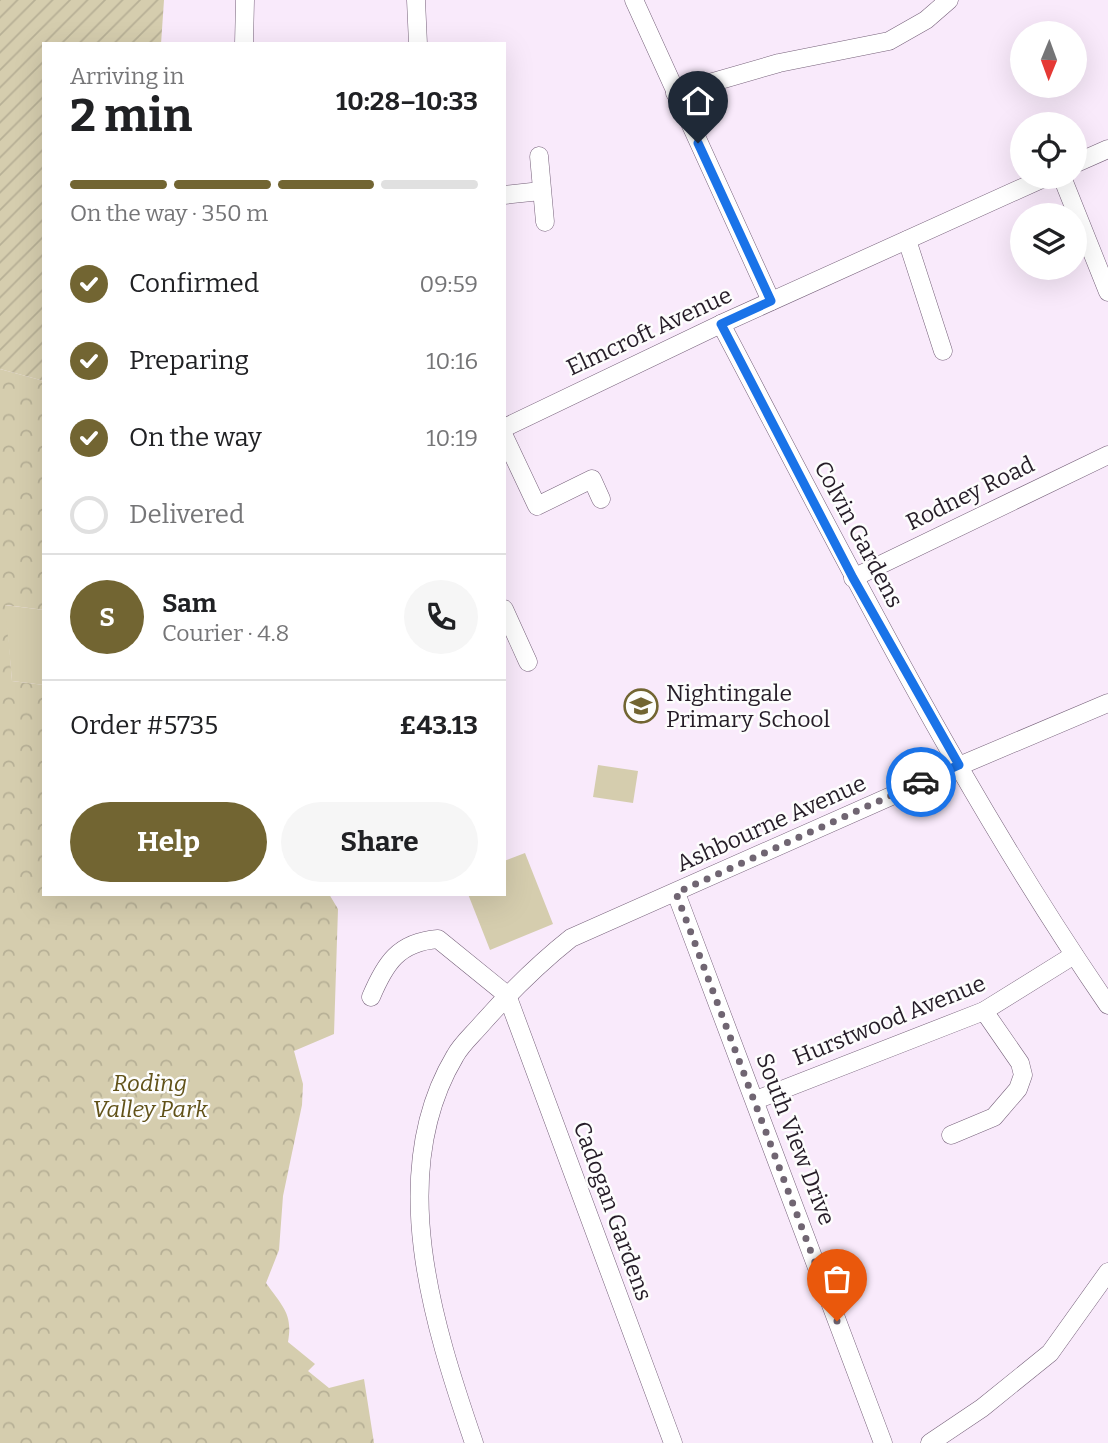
<!DOCTYPE html>
<html lang="en">
<head>
<meta charset="utf-8">
<style>
  body { margin:0; font-family:Bitter,serif; background:#f6f6f6; color:#202124; height:100vh; display:flex; flex-direction:column; font-size:26px; white-space:nowrap }
  * { box-sizing:border-box; margin:0 }
  p { font-size:23px; color:#757577 }
  .icon { flex:none; width:38px; height:38px; fill:none; stroke:currentColor; stroke-width:2; stroke-linecap:round; stroke-linejoin:round }
  .map { position:relative; flex:1; overflow:hidden }
  .details { position:absolute; left:42px; top:42px; width:464px; height:854px; display:flex; flex-direction:column; background:#fff; border-radius:0px; box-shadow:0 7px 28px #0002 }
  .details>* { flex:none }
  .needle { width:46px; rotate:181deg }
  .buttons { position:absolute; left:1010px; top:21px; display:grid; gap:14px }
  .buttons a { display:grid; place-items:center; width:77px; height:77px; border-radius:50%; background:#fff; box-shadow:0 7px 28px #0002; font-size:35px }
  .pin { position:absolute; display:grid; place-items:center; width:60px; height:60px; color:#fff; margin:-72px -30px; border-radius:50% 50% 50% 0; rotate:-45deg; box-shadow:0 0 7px #0007 }
  .pin .icon { rotate:45deg }
  .courier { position:absolute; display:grid; place-items:center; width:70px; height:70px; margin:-35px; border:5px solid #1a73e8; border-radius:50%; background:#fff; color:#222; box-shadow:0 2px 9px #0007 }
  .overview em { font-style:normal; font-weight:700 }
  .overview div { display:flex; flex-direction:column-reverse }
  .overview { display:flex; align-items:center; justify-content:space-between; height:119px; padding:0 28px }
  h1 { font-size:46px; font-weight:700; line-height:52px }
  .bar { display:grid; grid-template-columns:repeat(4,1fr); gap:10px 7px; align-content:center; height:84px; padding:0 28px }
  .bar i { height:9px; border-radius:5px; background:#e0e0e0 }
  .bar .selected { background:#726532 }
  .bar p { grid-column:span 4 }
  .line { display:flex; align-items:center; gap:18px; padding:0 28px; border-top:2px solid #e0e0e0 }
  .line div { flex:1 }
  .round { display:grid; place-items:center; flex:none; width:74px; height:74px; border-radius:37px; background:#f6f6f6 }
  ol { padding:0 28px; list-style:none }
  li { display:flex; align-items:center; gap:21px; height:77px }
  li p { margin-inline-start:auto }
  li .icon { padding:7px; border-radius:50%; background:#726532; color:#fff; stroke-width:4 }
  li:last-child { color:#757577 }
  li i { width:38px; height:38px; border:4px solid #e0e0e0; border-radius:50% }
  .primary-button { display:flex; gap:14px; margin-top:auto; padding:14px 28px }
  .primary-button a { flex:1; height:80px; border-radius:42px; background:#726532; color:#fff; font-size:28px; font-weight:700; line-height:80px; text-align:center }
  .primary-button a+a { background:#f6f6f6; color:#202124 }
  .map>svg:first-child { display:block }
  .park { fill:url(#park-crowns) }
  .garden { fill:url(#garden-furrows) }
  .pitch { fill:#d5cdae }
  .lines { fill:none; stroke-linecap:round; stroke-linejoin:round }
  .street-casing { stroke:#76617a; stroke-width:19 }
  .street { stroke:#fff; stroke-width:18 }
  .done { stroke:#706572; stroke-width:7; stroke-dasharray:0 12.6 }
  .route { stroke:#1a73e8; stroke-width:9 }
  .labels { text-anchor:middle; stroke-width:5; stroke-linejoin:round; paint-order:stroke }
  .street-label { font-size:23px; fill:#261d28; stroke:#fdfdfd }
  .poi-label { font-size:23px; fill:#261d28; stroke:#fdfdfd; text-anchor:start }
  .park-label { font-size:23px; font-style:italic; fill:#615219; stroke:#fdfdfd }
</style>
</head>
<body>
<div class="map">
<svg width="1108" height="1443" viewBox="0 0 1108 1443">
  <defs>
    <pattern id="park-crowns" width="20" height="18" patternUnits="userSpaceOnUse" patternTransform="scale(1.75)"><rect width="20" height="18" fill="#d5cdae"/><path d="M2 6a3 3 0 1 1 6 0M12 15a3 3 0 1 1 6 0" fill="none" stroke="#b7b096"/></pattern>
    <pattern id="garden-furrows" width="10" height="10" patternUnits="userSpaceOnUse" patternTransform="scale(1.75)"><rect width="10" height="10" fill="#d5cdae"/><path d="M-1 1l2-2M0 10L10 0M9 11l2-2" fill="none" stroke="#b7b096"/></pattern>
  </defs>
  <rect width="100%" height="100%" fill="#f9eafb"/>
  <!-- park -->
  <path class="park" d="M0,369L44,381V610L6,605L12,681L44,685V894H329L338,909L334,1034L294,1051L303,1084L302,1105L283,1196L279,1250L266,1283C283,1307 293,1314 288,1342L315,1364L308,1371L329,1388L364,1379L374,1443H0Z"/>
  <!-- garden -->
  <polygon class="garden" points="0,0 164,0 161,44 44,44 44,381 0,369"/>
  <!-- pitch -->
  <g class="pitch">
    <polygon points="5,605 44,610 44,685 12,681"/>
    <polygon points="598,765 638,771 633,803 593,797"/>
    <polygon points="525,853 553,924 490,950 468,894 504,894 504,861"/>
  </g>
  <g class="lines">
    <defs>
      <g id="street">
        <polyline points="416,0 418,44"/>
        <polyline points="634,0 771,301"/>
        <polyline points="244,44 245,0"/>
        <polyline points="675,93 779,63 889,41 926,20 949,0"/>
        <polyline points="539,156 545,222"/>
        <polyline points="1074,164 1108,149"/>
        <polyline points="1062,177 1108,292"/>
        <polyline points="504,195 541,191"/>
        <polyline points="907,240 943,351"/>
        <path d="M721,324C843,555 960,790 1108,1005"/>
        <polyline points="504,428 721,324 1046,177"/>
        <polyline points="504,436 537,506 592,479 601,499"/>
        <polyline points="853,578 1108,455"/>
        <polyline points="504,609 528,662"/>
        <polyline points="676,893 883,1443"/>
        <polyline points="507,995 673,1443"/>
        <path d="M371,997C385,964 398,942 438,939L507,995"/>
        <polyline points="756,1100 984,1011 1074,955"/>
        <polyline points="951,1135 994,1117 1018,1089 1023,1075 1020,1063 984,1011"/>
        <path d="M474,1443C433,1324 385,1173 455,1056C461,1045 471,1036 479,1027C508,994 537,965 571,938L959,766L1108,703"/>
        <polyline points="930,1443 982,1408 1050,1353 1108,1272"/>
      </g>
    </defs>
    <!-- street casing -->
    <use href="#street" class="street-casing"/>
    <!-- street -->
    <use href="#street" class="street"/>
  </g>
  <g class="lines">
    <!-- done -->
    <polyline class="done" points="837,1321 676,893 921,782"/>
    <!-- route -->
    <polyline class="route" points="698,143 771,301 721,324 853,578 959,765 921,782"/>
  </g>
  <!-- icons -->
  <defs>
    <symbol id="school-ring" viewBox="-11 -11 22 22"><circle r="9.5" fill="#fdfdfd" stroke="#726532" stroke-width="1.5"/><path d="M0-5L7-2L0 1L-7-2ZM-4 1L0 2.5L4 1V4Q0 6-4 4Z" fill="#726532"/></symbol>
  </defs>
  <g fill-rule="evenodd">
    <use href="#school-ring" x="622" y="687" width="38" height="38"/>
  </g>
  <g class="labels">
    <!-- street labels -->
    <g class="street-label">
      <text transform="translate(649 331) rotate(-25)" y="8">Elmcroft Avenue</text>
      <text transform="translate(970 493) rotate(-26)" y="8">Rodney Road</text>
      <text transform="translate(859 534) rotate(62)" y="8">Colvin Gardens</text>
      <text transform="translate(771 823) rotate(-24)" y="8">Ashbourne Avenue</text>
      <text transform="translate(889 1020) rotate(-22)" y="8">Hurstwood Avenue</text>
      <text transform="translate(796 1139) rotate(69)" y="8">South View Drive</text>
      <text transform="translate(613 1211) rotate(70)" y="8">Cadogan Gardens</text>
    </g>
    <!-- poi labels -->
    <g class="poi-label">
      <text x="666" y="701">Nightingale<tspan x="666" dy="26">Primary School</tspan></text>
    </g>
    <!-- park labels -->
    <g class="park-label">
      <text x="150" y="1091">Roding<tspan x="150" dy="26">Valley Park</tspan></text>
    </g>
  </g>
</svg>
<div class="buttons">
<a><svg class="needle" viewBox="-14 -14 28 28"><path d="M0-13l5 13h-10z" fill="#e53935"/><path d="M0 13l5-13h-10z" fill="#757577"/></svg></a>
<a><svg class="icon" aria-label="locate" viewBox="0 0 24 24"><circle cx="12" cy="12" r="6"/><path d="M12 2v4M12 18v4M2 12h4M18 12h4"/></svg></a>
<a><svg class="icon" aria-label="layers" viewBox="0 0 24 24"><path d="M12 4l9 5-9 5-9-5zM3 14l9 5 9-5"/></svg></a>
</div>
<div class="pin" style="left:837px;top:1321px;background:#ea580c"><svg class="icon" aria-label="bag" viewBox="0 0 24 24"><path d="M5 8h14l-1 12H6zM9 8a3 3 0 0 1 6 0"/></svg></div>
<div class="pin" style="left:698px;top:143px;background:#1f2937"><svg class="icon" aria-label="home" viewBox="0 0 24 24"><path d="M3 11l9-7 9 7M6 9v11h12V9"/></svg></div>
<div class="courier" style="left:921px;top:782px"><svg class="icon" aria-label="car" viewBox="0 0 24 24"><path d="M5 17H2v-5l4-1 3-4h7l3 4 3 1v5h-3M9 17h6M6 11h13"/><circle cx="7" cy="17" r="2"/><circle cx="17" cy="17" r="2"/></svg></div>
<section class="details">
<div class="overview"><div><h1>2 min</h1><p>Arriving in</p></div><em>10:28–10:33</em></div>
<div class="bar"><i class="selected"></i><i class="selected"></i><i class="selected"></i><i></i><p>On the way · 350 m</p></div>
<ol>
<li><svg class="icon" aria-label="check" viewBox="0 0 24 24"><path d="M5 12l5 5 9-10"/></svg>Confirmed<p>09:59</p></li>
<li><svg class="icon" aria-label="check" viewBox="0 0 24 24"><path d="M5 12l5 5 9-10"/></svg>Preparing<p>10:16</p></li>
<li><svg class="icon" aria-label="check" viewBox="0 0 24 24"><path d="M5 12l5 5 9-10"/></svg>On the way<p>10:19</p></li>
<li><i></i>Delivered</li>
</ol>
<div class="line" style="height:126px"><b class="round" style="background:#726532;color:#fff">S</b><div><b>Sam</b><p>Courier · 4.8</p></div><a class="round"><svg class="icon" aria-label="phone" viewBox="0 0 24 24"><path d="M5 4h4l2 5-3 2q2 4 5 5l2-3 5 2v4C11 20 4 13 5 4z"/></svg></a></div>
<div class="line" style="height:91px"><div>Order #5735</div><b>£43.13</b></div>
<div class="primary-button"><a>Help</a><a>Share</a></div>
</section>
</div>
</body>
</html>
